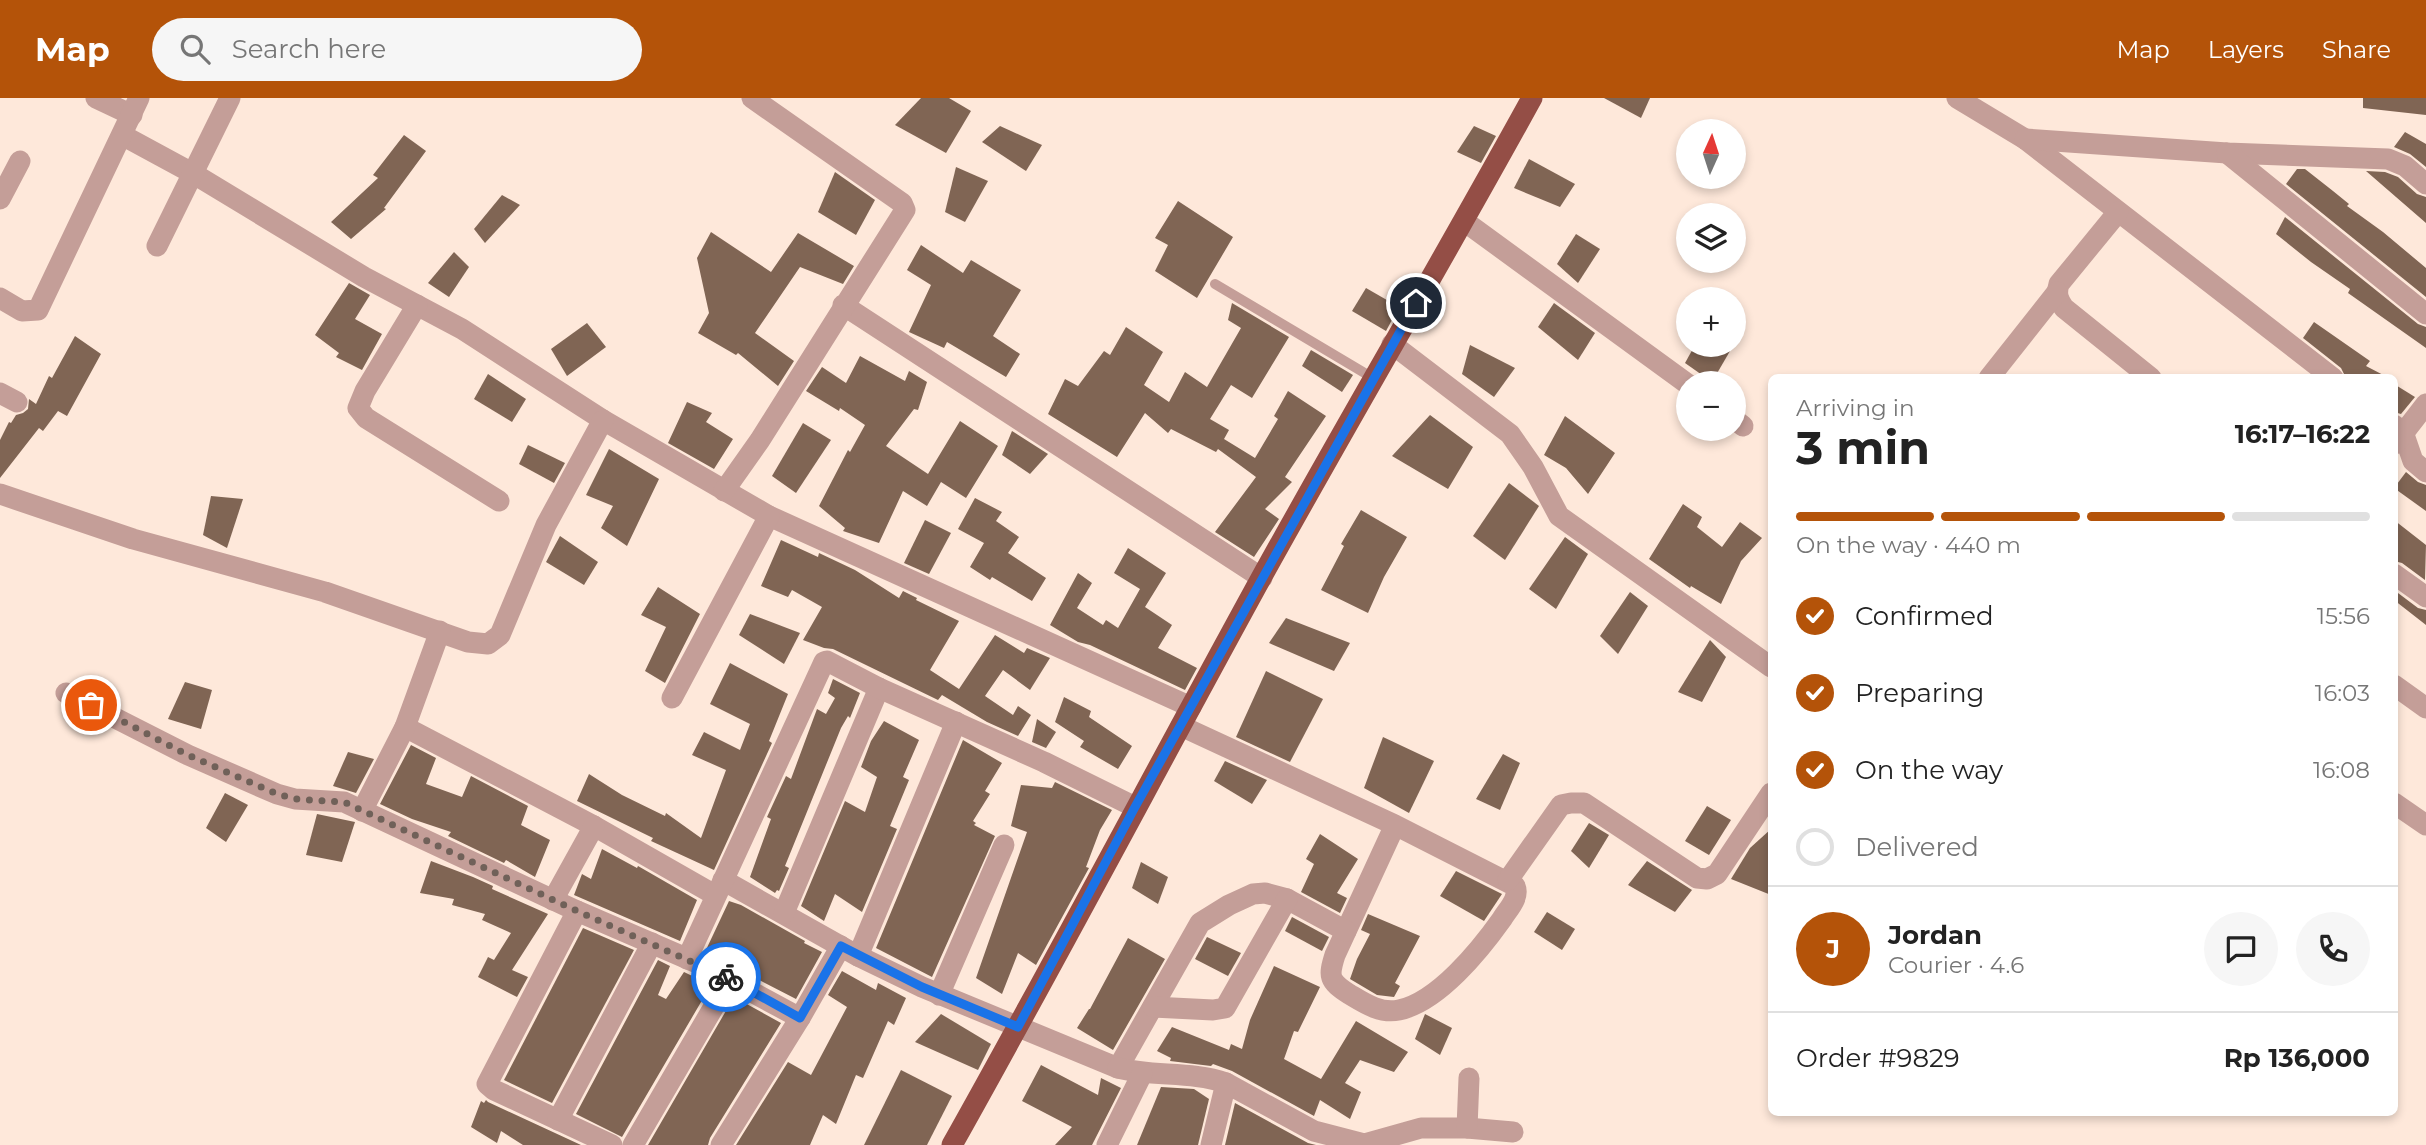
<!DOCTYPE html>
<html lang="en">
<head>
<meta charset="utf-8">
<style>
  body { margin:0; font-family:Montserrat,sans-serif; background:#f6f6f6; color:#222; height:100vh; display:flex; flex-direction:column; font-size:26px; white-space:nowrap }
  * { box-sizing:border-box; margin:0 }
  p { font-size:23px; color:#767676 }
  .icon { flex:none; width:38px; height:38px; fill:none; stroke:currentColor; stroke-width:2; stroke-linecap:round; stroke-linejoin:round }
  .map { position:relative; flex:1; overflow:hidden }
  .panel { position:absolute; left:1768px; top:276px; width:630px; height:742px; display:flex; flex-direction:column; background:#fff; border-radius:10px; box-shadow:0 4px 10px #0003 }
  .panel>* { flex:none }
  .needle { width:46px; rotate:3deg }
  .fabs { position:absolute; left:1676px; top:21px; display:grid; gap:14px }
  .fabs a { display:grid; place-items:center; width:70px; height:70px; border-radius:50%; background:#fff; box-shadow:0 4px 10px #0003; font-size:35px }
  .pin { position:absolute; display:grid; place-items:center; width:60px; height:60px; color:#fff; margin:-30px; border:4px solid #fff; border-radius:50%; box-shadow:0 2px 7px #0007 }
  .courier { position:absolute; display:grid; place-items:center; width:70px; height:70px; margin:-35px; border:5px solid #1a73e8; border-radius:50%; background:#fff; color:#222; box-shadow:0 2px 9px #0007 }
  .overview em { font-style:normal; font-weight:700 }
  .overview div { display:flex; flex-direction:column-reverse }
  .overview { display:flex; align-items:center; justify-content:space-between; height:119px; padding:0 28px }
  h1 { font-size:46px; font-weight:700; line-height:52px }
  .bar { display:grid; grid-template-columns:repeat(4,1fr); gap:10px 7px; align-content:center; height:84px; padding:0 28px }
  .bar i { height:9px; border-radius:5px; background:#e0e0e0 }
  .bar .active { background:#b45309 }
  .bar p { grid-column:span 4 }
  .line { display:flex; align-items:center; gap:18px; padding:0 28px; border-top:2px solid #e0e0e0 }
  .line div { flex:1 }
  .round { display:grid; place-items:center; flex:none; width:74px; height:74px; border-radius:37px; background:#f6f6f6 }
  ol { padding:0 28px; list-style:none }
  li { display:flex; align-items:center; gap:21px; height:77px }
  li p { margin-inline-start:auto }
  li .icon { padding:7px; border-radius:50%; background:#b45309; color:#fff; stroke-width:4 }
  li:last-child { color:#767676 }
  li i { width:38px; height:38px; border:4px solid #e0e0e0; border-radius:50% }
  header { display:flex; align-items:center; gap:42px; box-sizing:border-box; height:98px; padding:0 35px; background:#b45309; color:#fff }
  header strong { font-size:33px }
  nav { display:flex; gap:38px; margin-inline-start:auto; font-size:24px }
  .search { width:490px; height:63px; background:#f6f6f6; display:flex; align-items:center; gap:18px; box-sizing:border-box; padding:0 24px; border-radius:38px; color:#767676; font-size:26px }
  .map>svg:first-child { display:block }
  .building { fill:#806554 }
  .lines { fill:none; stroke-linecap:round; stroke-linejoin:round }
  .service { stroke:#c49e98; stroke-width:10 }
  .minor { stroke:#c49e98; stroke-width:21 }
  .trunk { stroke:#944e46; stroke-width:21 }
  .done { stroke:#706159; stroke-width:7; stroke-dasharray:0 12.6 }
  .route { stroke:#1a73e8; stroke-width:9 }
</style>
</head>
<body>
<header>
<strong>Map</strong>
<div class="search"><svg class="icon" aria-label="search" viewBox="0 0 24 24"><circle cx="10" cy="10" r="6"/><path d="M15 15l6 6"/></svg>Search here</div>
<nav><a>Map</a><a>Layers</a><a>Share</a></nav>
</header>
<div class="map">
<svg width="2426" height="1047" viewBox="0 0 2426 1047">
  <rect width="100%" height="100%" fill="#fee8da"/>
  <!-- building -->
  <g class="building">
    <polygon points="921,0 949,0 971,13 946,55 895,27"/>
    <polygon points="1604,0 1650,0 1641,20"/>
    <polygon points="2363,0 2426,0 2426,17 2363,10"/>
    <polygon points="1000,28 1042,47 1026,73 982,44"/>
    <polygon points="1474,28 1496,38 1481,65 1457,54"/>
    <polygon points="2405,34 2426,46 2426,69 2410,56 2394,49"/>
    <polygon points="404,37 426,53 384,110 386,111 351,141 331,124 378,80 373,77"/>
    <polygon points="1529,61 1575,86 1560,109 1514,90"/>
    <polygon points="956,69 988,83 965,124 945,114"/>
    <polygon points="2297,71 2305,71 2333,93 2349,106 2347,108 2383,134 2426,170 2426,199 2286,86"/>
    <polygon points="2366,73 2385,74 2398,79 2417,96 2426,99 2426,125"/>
    <polygon points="835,74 875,102 856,137 818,114"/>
    <polygon points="502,97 520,107 485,145 474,131"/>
    <polygon points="1178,103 1233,139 1197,200 1155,173 1168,147 1155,140"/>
    <polygon points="2285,119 2418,226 2426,229 2426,250 2348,195 2350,191 2311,164 2276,136"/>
    <polygon points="711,134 771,174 798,135 854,168 843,186 800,169 755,235 794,263 778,288 738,255 736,257 698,235 709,215 697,160"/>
    <polygon points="1576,136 1600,151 1578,185 1557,166"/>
    <polygon points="921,147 963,175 971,162 1021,192 993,238 1020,256 1006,279 947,244 944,250 909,234 931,187 907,172"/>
    <polygon points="454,154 469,169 449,199 428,185"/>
    <polygon points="349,185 370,197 355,221 382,236 362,272 336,259 339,255 315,237"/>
    <polygon points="1366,190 1399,209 1386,233 1352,213"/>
    <polygon points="1232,205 1289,239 1252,300 1231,287 1210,321 1229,332 1224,341 1255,360 1278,321 1274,318 1288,293 1326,318 1285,379 1292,384 1265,411 1279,421 1254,459 1215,434 1256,379 1218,351 1216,354 1171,331 1168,335 1145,315 1117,359 1048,316 1065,281 1078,288 1104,253 1110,257 1126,229 1163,254 1144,287 1169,304 1185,274 1207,289 1241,230 1228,222"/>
    <polygon points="1554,205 1595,235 1578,262 1538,229"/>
    <polygon points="2314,224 2370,263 2366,268 2389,280 2346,280 2341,270 2303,240"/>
    <polygon points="587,225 606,249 567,278 551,251"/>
    <polygon points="75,238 101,256 67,318 58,313 43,333 39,330 0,380 0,342 9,324 11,325 16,317 23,315 28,311 29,301 36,306 49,278 52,280"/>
    <polygon points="1470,247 1515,270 1494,299 1462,276"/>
    <polygon points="1695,247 1719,247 1730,253 1712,284 1685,265"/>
    <polygon points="1311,252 1353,277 1342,294 1302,268"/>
    <polygon points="860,258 905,283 909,273 927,284 918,312 914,311 886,348 928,376 960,323 998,348 966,400 941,384 927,408 903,393 879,445 843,433 845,430 819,408 848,352 850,354 865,327 840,310 839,313 806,293 822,269 846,285"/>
    <polygon points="488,276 526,301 512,324 474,301"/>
    <polygon points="2394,286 2415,299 2401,316 2394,314"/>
    <polygon points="687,304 712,315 706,324 733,341 714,371 668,345"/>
    <polygon points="1430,317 1473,349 1448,391 1392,358"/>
    <polygon points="1565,318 1615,355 1588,396 1566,370 1544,357"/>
    <polygon points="803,325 831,342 796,395 772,378"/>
    <polygon points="1012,333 1048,356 1030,376 1002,357"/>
    <polygon points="528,347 565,365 554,385 519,366"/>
    <polygon points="609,351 659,381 627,448 601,430 613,408 586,397"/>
    <polygon points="2406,374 2418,384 2426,387 2426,413 2394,390"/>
    <polygon points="1509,385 1539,408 1505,462 1473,438"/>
    <polygon points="211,398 243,401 227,450 203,437"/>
    <polygon points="975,400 1002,414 996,423 1019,439 1008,455 1046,480 1032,503 992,479 990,482 970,469 984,445 958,431"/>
    <polygon points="1683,406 1702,419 1697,429 1722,449 1740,424 1762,440 1741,463 1721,506 1691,488 1690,490 1649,461"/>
    <polygon points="1361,412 1407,439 1384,479 1368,515 1321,492 1344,448 1341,446"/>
    <polygon points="925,422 951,435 929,476 904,465"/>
    <polygon points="2394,422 2426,447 2425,482 2402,465 2394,463"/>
    <polygon points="560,438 598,464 584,487 546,464"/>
    <polygon points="1565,439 1588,456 1556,511 1529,491"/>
    <polygon points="781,442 818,459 819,455 855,472 899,500 903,493 917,500 916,502 959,523 930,572 959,591 995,537 1024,555 1027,550 1050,560 1030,592 1003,572 985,598 1013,617 1018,608 1031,617 1018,638 987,624 942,597 938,602 833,551 824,550 803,542 822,509 792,492 788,499 761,488"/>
    <polygon points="1128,450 1166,475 1145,509 1172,527 1158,550 1197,570 1185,592 1090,547 1078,544 1050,527 1078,475 1092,485 1077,510 1103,527 1106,522 1118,530 1140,491 1114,475"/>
    <polygon points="658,489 700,516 665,585 645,573 666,529 641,517"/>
    <polygon points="2394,492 2418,510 2426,512 2426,527 2394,502"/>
    <polygon points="1630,494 1648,508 1618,556 1600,538"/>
    <polygon points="750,516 800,535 784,566 739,537"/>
    <polygon points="1286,520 1350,545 1334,573 1269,545"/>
    <polygon points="1710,542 1726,559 1702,604 1678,594"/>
    <polygon points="730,565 788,596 769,643 772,645 714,772 651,743 653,740 577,703 589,676 622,697 665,718 666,715 701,740 726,672 692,657 704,634 740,652 750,626 710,606"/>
    <polygon points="1266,573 1323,601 1290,664 1236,639"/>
    <polygon points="833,581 860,595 850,620 848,618 841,630 785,768 789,770 779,793 777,792 775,795 750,779 771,721 767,719 786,678 791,681 817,611 826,616 835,600 828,595"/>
    <polygon points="185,584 212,592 201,631 168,621"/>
    <polygon points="1064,599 1091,613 1089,619 1132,648 1118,671 1080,649 1084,643 1055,624"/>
    <polygon points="1037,621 1056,634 1046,650 1032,644"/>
    <polygon points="884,623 919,642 903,679 909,682 890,728 897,731 862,814 835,796 824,823 801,808 845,703 865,714 877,679 861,669 871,643"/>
    <polygon points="1383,639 1434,663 1409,715 1364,690"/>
    <polygon points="963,642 1002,665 985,693 990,696 973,723 976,725 974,727 995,738 932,879 876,850"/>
    <polygon points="411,647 436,660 426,686 462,699 471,678 528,708 521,727 550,742 535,779 506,762 504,765 448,738 451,734 412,721 380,706"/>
    <polygon points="348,654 374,661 356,695 333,688"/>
    <polygon points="1503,656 1520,665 1500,712 1476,701"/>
    <polygon points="1225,663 1267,682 1252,706 1214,683"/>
    <polygon points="1055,684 1112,712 1100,732 1086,769 1089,770 1036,867 1018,855 1002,896 976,880 1027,734 1011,728 1021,687 1052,690"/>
    <polygon points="225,695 248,707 226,744 206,730"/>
    <polygon points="1707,708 1731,722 1709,757 1685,743"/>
    <polygon points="317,716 355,724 342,764 306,757"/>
    <polygon points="1589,725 1609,737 1589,770 1571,753"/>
    <polygon points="1771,731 1771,797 1731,781 1750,750"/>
    <polygon points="1320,736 1358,761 1337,795 1347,800 1340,815 1301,794 1314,766 1306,761"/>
    <polygon points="602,751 637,770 638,768 697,802 680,843 574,797 582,776 591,781"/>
    <polygon points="431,763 473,779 493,788 492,791 548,816 512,872 528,879 517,899 478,879 488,859 494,862 511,835 482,822 485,816 452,807 454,801 420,795"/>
    <polygon points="1647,763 1692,792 1675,814 1628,787"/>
    <polygon points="1141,764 1168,779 1158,806 1132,790"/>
    <polygon points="1456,773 1502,796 1484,823 1440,798"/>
    <polygon points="729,803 741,807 805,843 804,845 822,854 796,901 705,854"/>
    <polygon points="1547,814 1575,831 1562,852 1534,834"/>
    <polygon points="1368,816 1420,838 1395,885 1400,888 1394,899 1377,897 1350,881 1357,861 1370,836 1361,832"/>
    <polygon points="1292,819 1329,839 1322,853 1285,833"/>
    <polygon points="583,830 634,852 552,1005 504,982"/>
    <polygon points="1207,839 1241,855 1228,878 1195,861"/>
    <polygon points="1128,840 1165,861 1113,952 1077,930 1089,911 1090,911"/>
    <polygon points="658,862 670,868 658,897 666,901 684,874 711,887 622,1039 576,1016"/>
    <polygon points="1274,868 1320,889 1298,934 1294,933 1284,961 1321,981 1356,923 1408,954 1394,974 1360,962 1345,985 1361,994 1350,1021 1320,1002 1314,1018 1232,973 1213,966 1211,968 1170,963 1171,960 1157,953 1172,929 1229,952 1231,946 1242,951 1250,922"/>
    <polygon points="842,873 876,892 878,885 906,900 894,927 888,923 863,980 856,977 836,1026 823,1017 810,1047 736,1047 788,964 811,977 847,909 828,897"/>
    <polygon points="734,899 781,925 710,1040 708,1047 648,1047"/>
    <polygon points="941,916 991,946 978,972 915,944"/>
    <polygon points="1425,916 1452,930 1440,957 1415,941"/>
    <polygon points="1041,967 1098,997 1101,980 1121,990 1092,1047 1055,1047 1072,1029 1022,1003"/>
    <polygon points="901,972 952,998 927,1047 864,1047"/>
    <polygon points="1161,989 1194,991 1209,1001 1198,1047 1137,1047"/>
    <polygon points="486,1002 488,1004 581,1047 523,1047 501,1033 497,1045 471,1029 481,1003 484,1005"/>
    <polygon points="1235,1005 1308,1045 1316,1047 1225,1047"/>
  </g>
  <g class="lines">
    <!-- service -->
    <polyline class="service" points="1215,186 1373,280"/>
    <!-- minor -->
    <g class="minor">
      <polyline points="96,0 132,17"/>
      <polyline points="1957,0 2025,41 2333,280"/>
      <polyline points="122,37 194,76 364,179 462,231 603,322 769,418 1191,609"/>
      <polyline points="2025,41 2227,55 2388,61 2405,68 2426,86"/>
      <polyline points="2227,55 2426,216"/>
      <polyline points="0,101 20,63"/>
      <path d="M2118,114L2059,186C2056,196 2058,202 2064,210L2151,280"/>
      <polyline points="1464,123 1689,287"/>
      <polyline points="157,148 230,0"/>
      <polyline points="0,200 22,213 38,212 139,0"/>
      <polyline points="417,207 365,293 358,310 366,320 499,403"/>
      <polyline points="843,207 1262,480"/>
      <polyline points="1392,246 1510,336 1533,369 1559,418 1771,569"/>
      <polyline points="1989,280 2057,194"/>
      <polyline points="0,295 17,304"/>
      <polyline points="1734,321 1743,328"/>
      <polyline points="2394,327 2403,334 2413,363 2426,374"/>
      <polyline points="2395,346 2426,306"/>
      <polyline points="724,393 760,342 905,112 902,105 752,0"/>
      <polyline points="0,396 133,441 325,494 468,544 488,546 500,537 546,427 603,322"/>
      <polyline points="2394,476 2426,499"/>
      <polyline points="2394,587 2426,610"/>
      <polyline points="66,595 188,657 277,696 295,701 344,704 577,813 702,867 800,920"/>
      <polyline points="672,600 769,418"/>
      <path d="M1181,628L1395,727L1515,788C1520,800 1508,811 1502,821C1480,852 1438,904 1399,912C1380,916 1364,905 1349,896C1329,883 1328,879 1335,857L1395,727"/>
      <polyline points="405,629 594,728 715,797"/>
      <polyline points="2394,705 2426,727"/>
      <polyline points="362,713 405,629 440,533"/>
      <polyline points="723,782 858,858 922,889 1118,970 1200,825 1229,807 1253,796 1265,795 1287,801 1346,833"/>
      <polyline points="1508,782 1561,707 1571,705 1584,705 1697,780 1707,781 1717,776 1771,695"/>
      <polyline points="553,802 594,728"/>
      <polyline points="577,813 487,986 494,992 612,1047"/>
      <polyline points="784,815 879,590"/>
      <polyline points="858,858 956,624"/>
      <polyline points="687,861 824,564 827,563 879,590 1044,664 1135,709"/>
      <polyline points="939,897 1004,747"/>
      <polyline points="1153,909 1213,912 1225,910 1287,801"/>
      <path d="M1118,970C1154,979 1191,973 1226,985L1314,1033L1364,1046L1421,1030H1467L1513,1034"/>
      <polyline points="558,1022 652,845"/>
      <polyline points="1467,1030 1469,980"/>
      <polyline points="633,1047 730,881"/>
      <polyline points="721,1047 800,920 841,848"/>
      <polyline points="1107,1047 1142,976"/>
      <polyline points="1211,1047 1226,985"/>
    </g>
    <!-- trunk -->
    <path class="trunk" d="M952,1047C1057,860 1157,670 1260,482C1349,321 1443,162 1532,0"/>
  </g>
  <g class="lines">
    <!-- done -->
    <polyline class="done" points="91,607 188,657 277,696 295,701 344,704 577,813 726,879"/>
    <!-- route -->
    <polyline class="route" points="726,879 800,920 841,848 922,889 1018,929 1135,709 1416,205"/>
  </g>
</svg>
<div class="fabs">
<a><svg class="needle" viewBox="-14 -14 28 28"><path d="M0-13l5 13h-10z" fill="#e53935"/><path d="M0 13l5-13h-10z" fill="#767676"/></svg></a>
<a><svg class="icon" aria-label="layers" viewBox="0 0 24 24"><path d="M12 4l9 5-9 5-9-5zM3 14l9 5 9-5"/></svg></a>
<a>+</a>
<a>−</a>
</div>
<div class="pin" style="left:91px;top:607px;background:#ea580c"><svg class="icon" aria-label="bag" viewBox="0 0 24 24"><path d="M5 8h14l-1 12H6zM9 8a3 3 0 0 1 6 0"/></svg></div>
<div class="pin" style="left:1416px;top:205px;background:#1f2937"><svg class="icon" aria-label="home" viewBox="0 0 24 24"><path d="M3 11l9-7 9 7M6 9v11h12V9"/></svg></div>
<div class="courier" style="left:726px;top:879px"><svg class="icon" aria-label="bike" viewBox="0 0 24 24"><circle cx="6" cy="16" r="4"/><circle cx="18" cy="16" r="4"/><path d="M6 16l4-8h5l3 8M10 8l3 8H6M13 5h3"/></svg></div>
<section class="panel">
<div class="overview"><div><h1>3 min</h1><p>Arriving in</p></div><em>16:17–16:22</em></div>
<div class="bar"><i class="active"></i><i class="active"></i><i class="active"></i><i></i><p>On the way · 440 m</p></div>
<ol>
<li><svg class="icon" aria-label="check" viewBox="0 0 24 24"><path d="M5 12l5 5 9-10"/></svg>Confirmed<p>15:56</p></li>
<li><svg class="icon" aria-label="check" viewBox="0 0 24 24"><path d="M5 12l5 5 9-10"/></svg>Preparing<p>16:03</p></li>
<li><svg class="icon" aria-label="check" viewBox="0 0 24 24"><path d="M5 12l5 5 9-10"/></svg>On the way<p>16:08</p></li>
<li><i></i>Delivered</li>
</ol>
<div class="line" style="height:126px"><b class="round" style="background:#b45309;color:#fff">J</b><div><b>Jordan</b><p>Courier · 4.6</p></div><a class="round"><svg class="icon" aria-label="chat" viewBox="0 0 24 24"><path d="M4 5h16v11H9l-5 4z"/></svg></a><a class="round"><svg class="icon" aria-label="phone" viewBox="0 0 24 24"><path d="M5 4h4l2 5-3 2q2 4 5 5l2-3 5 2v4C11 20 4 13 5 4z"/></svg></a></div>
<div class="line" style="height:91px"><div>Order #9829</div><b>Rp 136,000</b></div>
</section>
</div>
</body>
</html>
